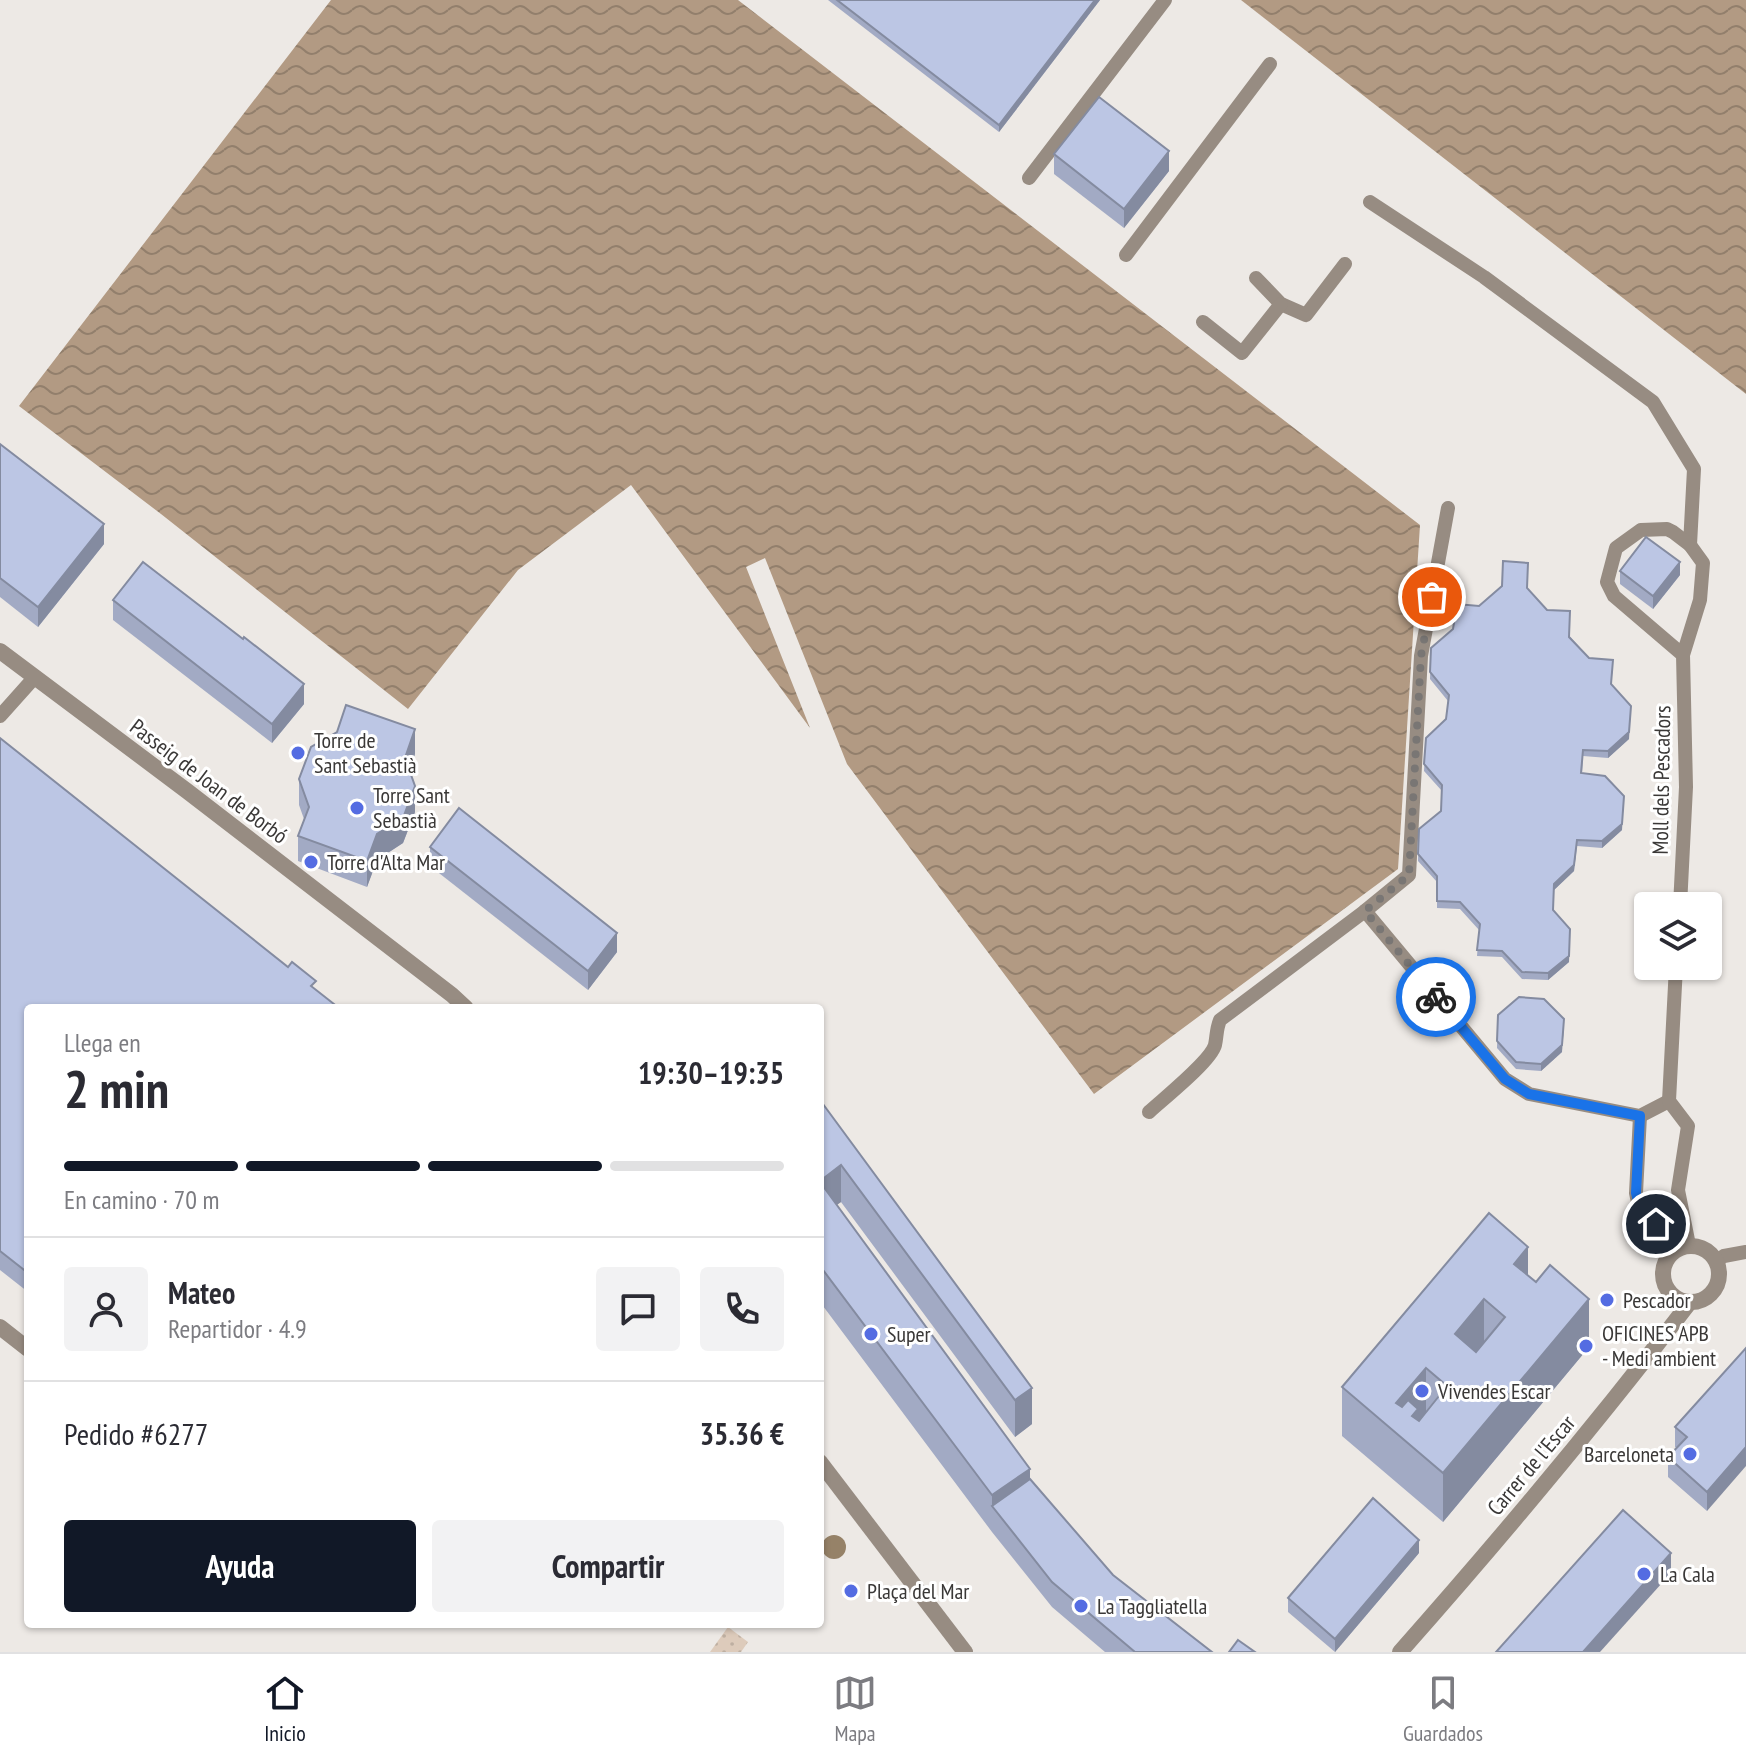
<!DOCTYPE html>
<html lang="es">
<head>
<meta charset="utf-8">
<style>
  body { margin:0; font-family:"PT Sans Narrow",sans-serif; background:#f2f2f3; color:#2b2b33; height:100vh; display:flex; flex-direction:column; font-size:30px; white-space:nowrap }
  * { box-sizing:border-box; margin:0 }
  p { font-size:26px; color:#7c7c81 }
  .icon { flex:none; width:44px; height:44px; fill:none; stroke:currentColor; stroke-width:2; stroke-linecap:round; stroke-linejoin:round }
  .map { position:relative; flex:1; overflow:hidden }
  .panel { position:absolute; left:24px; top:1004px; width:800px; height:624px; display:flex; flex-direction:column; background:#fff; border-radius:8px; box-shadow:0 2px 6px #0004 }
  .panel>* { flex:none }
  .controls { position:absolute; left:1634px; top:892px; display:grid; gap:16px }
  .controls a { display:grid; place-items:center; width:88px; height:88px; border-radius:8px; background:#fff; box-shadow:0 2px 6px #0004; font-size:40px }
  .pin { position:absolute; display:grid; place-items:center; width:68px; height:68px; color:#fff; margin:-34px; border:4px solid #fff; border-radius:50%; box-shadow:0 2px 8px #0007 }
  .courier { position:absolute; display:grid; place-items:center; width:80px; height:80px; margin:-40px; border:6px solid #1a73e8; border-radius:50%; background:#fff; color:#222; box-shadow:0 2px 10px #0007 }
  .headline em { font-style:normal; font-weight:700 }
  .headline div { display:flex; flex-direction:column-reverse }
  .headline { display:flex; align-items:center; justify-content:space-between; height:136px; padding:0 40px }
  h1 { font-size:52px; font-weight:700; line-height:60px }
  .bar { display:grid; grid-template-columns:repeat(4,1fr); gap:12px 8px; align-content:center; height:96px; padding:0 40px }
  .bar i { height:10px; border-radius:6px; background:#e1e1e2 }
  .bar .on { background:#111827 }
  .bar p { grid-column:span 4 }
  .line { display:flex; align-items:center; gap:20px; padding:0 40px; border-top:2px solid #e1e1e2 }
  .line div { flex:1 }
  .round { display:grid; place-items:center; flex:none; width:84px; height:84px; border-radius:8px; background:#f2f2f3 }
  .action { display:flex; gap:16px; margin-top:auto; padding:16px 40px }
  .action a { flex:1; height:92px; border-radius:8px; background:#111827; color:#fff; font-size:32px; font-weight:700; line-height:92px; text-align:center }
  .action a+a { background:#f2f2f3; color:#2b2b33 }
  .menu { display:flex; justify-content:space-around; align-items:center; height:112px; border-top:2px solid #e1e1e2; background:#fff; font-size:22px; color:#7c7c81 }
  .menu a { display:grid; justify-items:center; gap:4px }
  .menu .on { color:#111827 }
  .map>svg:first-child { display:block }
  .park { fill:url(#park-dots) }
  .water { fill:url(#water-waves) }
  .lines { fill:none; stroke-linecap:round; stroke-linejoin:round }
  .lane { stroke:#978c82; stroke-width:14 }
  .street { stroke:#978c82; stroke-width:16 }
  .tree { fill:#968268 }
  .wall { fill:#a2aac4 }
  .shaded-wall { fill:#848ba0 }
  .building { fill:#bcc6e4; stroke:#848ba0; stroke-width:2; fill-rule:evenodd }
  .done { stroke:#797674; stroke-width:8; stroke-dasharray:0 14.4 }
  .route { stroke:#1a73e8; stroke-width:10 }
  .poi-dot { fill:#546ce2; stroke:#fff; stroke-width:3 }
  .labels { text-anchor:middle; stroke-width:6; stroke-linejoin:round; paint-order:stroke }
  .poi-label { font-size:22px; fill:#3a3837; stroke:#fff; text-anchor:start }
  .street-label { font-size:22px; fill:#3a3837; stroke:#fff }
</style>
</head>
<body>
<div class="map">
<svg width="1746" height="1652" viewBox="0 0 1746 1652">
  <defs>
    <pattern id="park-dots" width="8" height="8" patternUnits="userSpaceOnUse" patternTransform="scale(2)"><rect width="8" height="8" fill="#ddcbbb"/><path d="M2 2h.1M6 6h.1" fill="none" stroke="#beafa1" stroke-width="1.8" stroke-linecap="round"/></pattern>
    <pattern id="water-waves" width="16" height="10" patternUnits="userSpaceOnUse" patternTransform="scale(2)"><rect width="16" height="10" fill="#b29a83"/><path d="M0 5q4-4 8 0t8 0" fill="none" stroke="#927f6c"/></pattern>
  </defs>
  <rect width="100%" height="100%" fill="#ede9e5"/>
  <!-- park -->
  <polygon class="park" points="728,1627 748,1642 741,1652 710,1652"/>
  <!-- water -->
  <g class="water">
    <polygon points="331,0 738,0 1420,525 1398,869 1094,1094 847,764 765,558 746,567 810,728 631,485 518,570 408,709 161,514 19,406"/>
    <polygon points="1241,0 1746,0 1746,394"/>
  </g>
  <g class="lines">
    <!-- lane -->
    <g class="lane">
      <polyline points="1029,178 1165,0"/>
      <polyline points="1370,202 1484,277 1653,402 1694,469 1690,545"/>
      <polyline points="1126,255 1270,64"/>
      <polyline points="1256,278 1281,304 1306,315 1345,264"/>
      <polyline points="1203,322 1242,353 1281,304"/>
      <polyline points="0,716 34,678"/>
      <polyline points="1680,906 1686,787 1683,655 1700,600 1703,563 1690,545 1673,532 1667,529 1641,530 1616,548 1607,582 1614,596 1683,655"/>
      <polyline points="1365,911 1505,1079 1529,1094 1640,1116 1669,1101"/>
      <polyline points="1676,966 1669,1101 1688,1126 1678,1190 1689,1245"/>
      <path d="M1149,1112C1163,1099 1211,1061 1215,1045C1217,1036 1216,1030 1220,1020L1365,911L1409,875L1421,656L1448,508"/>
      <polyline points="1640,1116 1636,1193 1640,1211 1656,1224 1677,1250"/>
      <polyline points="1716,1261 1724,1256 1746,1252"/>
    </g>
    <!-- street -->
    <g class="street">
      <polyline points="0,651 187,791 452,995 466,1008"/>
      <circle cx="1691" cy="1274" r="28"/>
      <polyline points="0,1327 28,1349"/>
      <polyline points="820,1462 965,1652"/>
      <path d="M1400,1652C1500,1539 1598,1422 1690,1302"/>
    </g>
  </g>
  <!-- trees -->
  <circle class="tree" cx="834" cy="1547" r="12"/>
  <!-- wall -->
  <g class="wall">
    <polygon points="828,0 1100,0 999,132"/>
    <polygon points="1054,154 1169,171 1124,228 1054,174"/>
    <polygon points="0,444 104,544 38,627 0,597"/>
    <polygon points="1620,571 1680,575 1653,609 1620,584"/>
    <polygon points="1527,588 1589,658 1613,666 1611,685 1629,739 1608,758 1583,756 1582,774 1622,830 1602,848 1577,846 1574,871 1554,890 1553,910 1569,962 1548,980 1522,979 1502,957 1477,956 1479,930 1460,909 1437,908 1437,882 1418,861 1419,829 1441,811 1442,791 1424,771 1426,738 1446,719 1448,701 1430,679 1431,648 1453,629"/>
    <polygon points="113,600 304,704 272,743 113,620"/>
    <polygon points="0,738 316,990 28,1008 28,1292 0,1270"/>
    <polygon points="415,754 409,771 415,812 403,843 377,860 367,887 298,861 298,836 304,819 299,805 299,779"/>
    <polygon points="430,847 617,952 588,990 430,866"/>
    <polygon points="1498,1015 1562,1052 1541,1071 1516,1069 1497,1048"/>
    <polygon points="820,1100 1032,1424 1015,1437 841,1202 836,1205 1030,1479 1113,1575 1212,1652 1105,1652 1052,1607 992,1532 820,1302"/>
    <polygon points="1489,1213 1528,1275 1589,1347 1443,1522 1342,1436 1342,1387"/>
    <polygon points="1746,1348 1707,1511 1668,1477 1668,1457 1677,1448 1675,1447 1675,1427"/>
    <polygon points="1419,1553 1335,1652 1288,1612 1288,1598"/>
  </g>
  <!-- shaded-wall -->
  <g class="shaded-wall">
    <polygon points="1095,0 1100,0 999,132 999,125"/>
    <polygon points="1169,151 1169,171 1124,228 1124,209"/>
    <polygon points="104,524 104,544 38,627 38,607"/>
    <polygon points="1680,562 1680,575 1653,609 1653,596"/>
    <polygon points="304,684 304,704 272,743 272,724"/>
    <polygon points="1631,706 1629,739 1608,758 1608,751"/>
    <polygon points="415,729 415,754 405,783 405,758"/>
    <polygon points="415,786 415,812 403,843 377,860 367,887 367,861 377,834"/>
    <polygon points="1624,796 1622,830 1602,848 1602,841"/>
    <polygon points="1577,840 1574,871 1554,890 1554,884"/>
    <polygon points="617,933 617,952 588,990 588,971"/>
    <polygon points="1570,936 1569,962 1548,980 1548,973"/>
    <polygon points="1564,1026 1562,1052 1541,1071 1541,1064"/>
    <polygon points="841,1165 841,1202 820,1217 820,1181"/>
    <polygon points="1528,1247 1528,1295 1514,1264"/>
    <polygon points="1484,1299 1484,1348 1455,1382 1455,1334"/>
    <polygon points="1589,1299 1589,1347 1443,1522 1443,1473"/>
    <polygon points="1426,1368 1426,1417 1412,1447 1396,1403"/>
    <polygon points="1032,1388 1032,1424 1015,1437 1015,1400"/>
    <polygon points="1746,1447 1746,1466 1707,1511 1707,1492"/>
    <polygon points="1030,1469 1030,1505 992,1506 992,1495"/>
    <polygon points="1419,1540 1419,1553 1335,1652 1335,1639"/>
    <polygon points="1671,1553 1671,1573 1600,1652 1583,1652"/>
  </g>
  <!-- building -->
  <g class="building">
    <polygon points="837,0 1095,0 999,125"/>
    <polygon points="1099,97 1169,151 1124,209 1054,154"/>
    <polygon points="0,444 104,524 38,607 0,578"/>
    <polygon points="1646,537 1680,562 1653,596 1620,571"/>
    <polygon points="1503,561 1528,563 1527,588 1547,610 1570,611 1569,637 1589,658 1613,660 1611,684 1631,706 1629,732 1608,751 1583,750 1581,773 1605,776 1624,796 1622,824 1602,841 1577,840 1574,865 1554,884 1553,910 1570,929 1569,956 1548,973 1522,972 1502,951 1477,950 1480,924 1460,902 1437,901 1437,876 1418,854 1419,829 1441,811 1442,785 1424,764 1426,738 1446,719 1449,695 1430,672 1431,648 1453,629 1457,604 1479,606 1502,586"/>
    <polygon points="143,562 243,639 244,637 304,684 272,724 113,600"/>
    <polygon points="346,705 415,729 405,758 415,786 403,818 377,834 367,861 298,836 309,807 299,779 311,747 337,732"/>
    <polygon points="0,738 288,967 292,962 316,981 311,986 339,1008 28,1008 28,1273 0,1251"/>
    <polygon points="459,808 617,933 588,971 430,847"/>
    <polygon points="1519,997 1544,999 1564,1019 1562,1045 1541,1064 1516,1062 1497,1041 1498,1015"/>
    <polygon points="820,1100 1032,1388 1015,1400 841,1165 820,1181"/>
    <polygon points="820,1182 1030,1469 992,1495 820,1266"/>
    <path d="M1489,1213L1528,1247L1514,1264L1536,1282L1550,1265L1589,1299L1443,1473L1342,1387ZM1484,1299L1505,1317L1476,1352L1455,1334ZM1426,1368L1447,1386L1419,1421L1412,1416L1418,1409L1408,1400L1402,1407L1396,1403Z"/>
    <polygon points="1746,1348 1746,1447 1707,1492 1668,1457 1687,1437 1675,1427"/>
    <polygon points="1030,1479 1113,1575 1212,1652 1135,1652 1052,1582 992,1506"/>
    <polygon points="1373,1498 1419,1540 1335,1639 1288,1598"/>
    <polygon points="1623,1510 1671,1553 1583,1652 1496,1652"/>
    <polygon points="1238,1640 1255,1652 1229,1652"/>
  </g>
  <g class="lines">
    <!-- done -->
    <polyline class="done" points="1432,597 1421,656 1409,875 1365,911 1436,997"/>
    <!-- route -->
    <polyline class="route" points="1436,997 1505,1079 1529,1094 1640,1116 1636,1193 1640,1211 1656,1224"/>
  </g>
  <!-- markers -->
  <g class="poi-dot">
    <circle cx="298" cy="753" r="8"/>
    <circle cx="357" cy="808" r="8"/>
    <circle cx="311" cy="862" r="8"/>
    <circle cx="1607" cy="1300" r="8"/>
    <circle cx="871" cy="1334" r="8"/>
    <circle cx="1586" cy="1346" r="8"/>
    <circle cx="1422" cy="1391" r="8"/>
    <circle cx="1690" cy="1454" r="8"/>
    <circle cx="1644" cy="1574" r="8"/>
    <circle cx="851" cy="1591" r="8"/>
    <circle cx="1081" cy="1606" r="8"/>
  </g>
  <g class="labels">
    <!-- poi labels -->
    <g class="poi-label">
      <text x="314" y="748">Torre de<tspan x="314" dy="25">Sant Sebastià</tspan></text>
      <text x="373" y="803">Torre Sant<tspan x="373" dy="25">Sebastià</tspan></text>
      <text x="327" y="870">Torre d'Alta Mar</text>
      <text x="1623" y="1308">Pescador</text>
      <text x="1602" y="1341">OFICINES APB<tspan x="1602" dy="25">- Medi ambient</tspan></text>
      <text x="887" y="1342">Super</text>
      <text x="1438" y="1399">Vivendes Escar</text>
      <text x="1674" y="1462" text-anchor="end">Barceloneta</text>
      <text x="1660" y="1582">La Cala</text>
      <text x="867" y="1599">Plaça del Mar</text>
      <text x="1097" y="1614">La Taggliatella</text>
    </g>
    <!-- street labels -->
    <g class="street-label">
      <text transform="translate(1661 780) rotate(-89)" y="8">Moll dels Pescadors</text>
      <text transform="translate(209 781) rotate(37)" y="8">Passeig de Joan de Borbó</text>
      <text transform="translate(1531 1465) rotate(-50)" y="8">Carrer de l'Escar</text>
    </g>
  </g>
</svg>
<div class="controls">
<a><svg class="icon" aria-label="layers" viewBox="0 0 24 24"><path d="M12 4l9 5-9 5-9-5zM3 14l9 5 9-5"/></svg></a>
</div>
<div class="pin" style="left:1432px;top:597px;background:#ea580c"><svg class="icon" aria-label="bag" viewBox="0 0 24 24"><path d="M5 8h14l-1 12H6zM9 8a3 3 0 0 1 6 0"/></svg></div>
<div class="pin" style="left:1656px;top:1224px;background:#1f2937"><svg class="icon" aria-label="home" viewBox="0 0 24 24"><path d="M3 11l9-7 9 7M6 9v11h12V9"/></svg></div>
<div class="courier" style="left:1436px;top:997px"><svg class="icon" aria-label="bike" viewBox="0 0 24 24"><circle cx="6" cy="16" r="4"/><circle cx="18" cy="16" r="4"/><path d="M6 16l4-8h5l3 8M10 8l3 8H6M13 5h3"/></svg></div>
<section class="panel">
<div class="headline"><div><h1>2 min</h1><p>Llega en</p></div><em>19:30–19:35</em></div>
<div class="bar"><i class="on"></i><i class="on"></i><i class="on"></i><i></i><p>En camino · 70 m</p></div>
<div class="line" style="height:144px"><a class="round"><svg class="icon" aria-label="person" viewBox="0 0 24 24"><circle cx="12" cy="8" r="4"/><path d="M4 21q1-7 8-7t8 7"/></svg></a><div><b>Mateo</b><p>Repartidor · 4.9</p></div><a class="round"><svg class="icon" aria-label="chat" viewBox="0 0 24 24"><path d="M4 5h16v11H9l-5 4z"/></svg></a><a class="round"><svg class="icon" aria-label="phone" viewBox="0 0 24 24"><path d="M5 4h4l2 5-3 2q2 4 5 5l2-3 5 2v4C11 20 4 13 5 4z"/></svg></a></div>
<div class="line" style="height:104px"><div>Pedido #6277</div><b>35.36 €</b></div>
<div class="action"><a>Ayuda</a><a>Compartir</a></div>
</section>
</div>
<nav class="menu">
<a class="on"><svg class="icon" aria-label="home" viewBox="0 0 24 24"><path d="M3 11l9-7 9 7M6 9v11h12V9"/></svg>Inicio</a>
<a><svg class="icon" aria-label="map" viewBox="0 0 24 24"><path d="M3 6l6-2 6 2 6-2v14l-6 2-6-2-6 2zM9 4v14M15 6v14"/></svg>Mapa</a>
<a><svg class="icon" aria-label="saved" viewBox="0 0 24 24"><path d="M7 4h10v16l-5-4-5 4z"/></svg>Guardados</a>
</nav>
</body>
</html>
